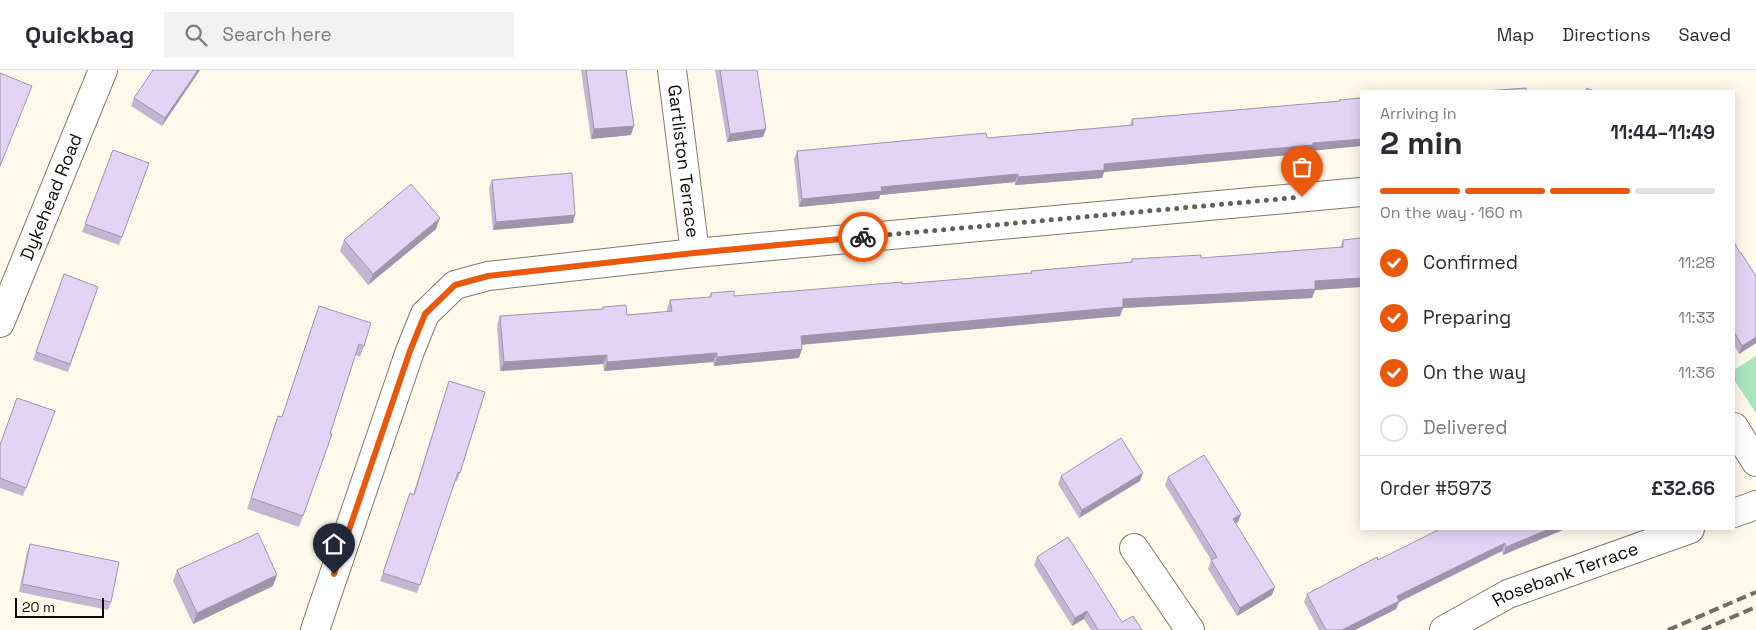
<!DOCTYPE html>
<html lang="en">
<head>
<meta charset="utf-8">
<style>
  body { margin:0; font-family:"Space Grotesk",sans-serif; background:#f2f2f3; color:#2b2b33; height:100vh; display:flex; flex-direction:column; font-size:19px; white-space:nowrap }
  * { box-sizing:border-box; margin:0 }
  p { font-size:16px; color:#7c7c81 }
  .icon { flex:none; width:28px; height:28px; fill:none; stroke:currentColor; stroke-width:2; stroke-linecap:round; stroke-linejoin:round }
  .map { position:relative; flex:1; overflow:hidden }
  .drawer { position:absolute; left:1360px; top:20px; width:375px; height:440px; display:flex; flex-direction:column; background:#fff; border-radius:0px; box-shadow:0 2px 12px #0003 }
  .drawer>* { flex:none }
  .scale { position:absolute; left:15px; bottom:12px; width:89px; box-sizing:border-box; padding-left:5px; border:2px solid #0e0c06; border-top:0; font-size:14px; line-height:18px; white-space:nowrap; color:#0e0c06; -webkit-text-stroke:4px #fefaeb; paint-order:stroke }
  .pin { position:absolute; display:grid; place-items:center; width:42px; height:42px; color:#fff; margin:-51px -21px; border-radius:50% 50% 50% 0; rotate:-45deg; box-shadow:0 0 5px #0007 }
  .pin .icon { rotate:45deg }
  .courier { position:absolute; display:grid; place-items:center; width:50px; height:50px; margin:-25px; border:4px solid #ea580c; border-radius:50%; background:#fff; color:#222; box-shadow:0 1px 6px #0007 }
  .summary em { font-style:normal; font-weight:700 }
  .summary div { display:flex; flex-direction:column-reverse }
  .summary { display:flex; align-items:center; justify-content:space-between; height:85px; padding:0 20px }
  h1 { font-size:32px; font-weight:700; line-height:38px }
  .bar { display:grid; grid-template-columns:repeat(4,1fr); gap:8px 5px; align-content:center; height:60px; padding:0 20px }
  .bar i { height:6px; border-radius:4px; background:#e1e1e2 }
  .bar .active { background:#ea580c }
  .bar p { grid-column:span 4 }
  .line { display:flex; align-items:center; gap:12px; padding:0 20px; border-top:1px solid #e1e1e2 }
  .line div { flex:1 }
  ol { padding:0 20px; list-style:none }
  li { display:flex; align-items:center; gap:15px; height:55px }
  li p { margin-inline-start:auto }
  li .icon { padding:5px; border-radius:50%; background:#ea580c; color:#fff; stroke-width:4 }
  li:last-child { color:#7c7c81 }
  li i { width:28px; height:28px; border:2px solid #e1e1e2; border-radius:50% }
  header { display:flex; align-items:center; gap:30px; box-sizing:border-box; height:70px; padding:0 25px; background:#fff; border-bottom:1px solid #e1e1e2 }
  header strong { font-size:24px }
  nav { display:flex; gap:28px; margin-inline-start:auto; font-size:18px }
  .search { width:350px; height:45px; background:#f2f2f3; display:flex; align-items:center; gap:12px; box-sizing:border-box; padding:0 18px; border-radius:0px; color:#7c7c81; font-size:19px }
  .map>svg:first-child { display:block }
  .green { fill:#aae5bd }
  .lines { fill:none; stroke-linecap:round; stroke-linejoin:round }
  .minor-casing { stroke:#7f7a6a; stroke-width:30 }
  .minor { stroke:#fff; stroke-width:28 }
  .rail { stroke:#706d63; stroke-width:4; stroke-dasharray:10 5; stroke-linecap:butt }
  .wall { fill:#c3b6d3 }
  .shaded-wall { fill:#9f94ac }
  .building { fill:#e3d4f5; stroke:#9f94ac }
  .done { stroke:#625f56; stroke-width:5; stroke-dasharray:0 9 }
  .route { stroke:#ea580c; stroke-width:6 }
  .labels { text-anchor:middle; stroke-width:4; stroke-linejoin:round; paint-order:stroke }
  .street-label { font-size:18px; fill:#0e0c06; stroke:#fefaeb }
</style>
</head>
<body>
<header>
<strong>Quickbag</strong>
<div class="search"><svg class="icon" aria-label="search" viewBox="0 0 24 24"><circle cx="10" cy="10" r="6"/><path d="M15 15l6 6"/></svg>Search here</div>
<nav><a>Map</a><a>Directions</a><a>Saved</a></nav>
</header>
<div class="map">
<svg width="1756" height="560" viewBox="0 0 1756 560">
  <rect width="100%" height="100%" fill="#fefaeb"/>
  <!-- green -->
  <polygon class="green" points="1756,286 1756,343 1734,310 1734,300"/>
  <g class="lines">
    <defs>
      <g id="minor">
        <path id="s1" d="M672,0L695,183"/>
        <path id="s2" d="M0,253L103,0"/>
        <polyline points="1734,357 1756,392"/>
        <polyline points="1734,443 1756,435"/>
        <polyline points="1134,478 1190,560"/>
        <polyline points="315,560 410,281 425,244 455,215 488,206 695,183 1361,122"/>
        <path id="s3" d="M1444,560L1508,524L1690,459"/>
      </g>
    </defs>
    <!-- minor casing -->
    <use href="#minor" class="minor-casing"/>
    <!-- minor -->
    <use href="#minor" class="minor"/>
    <!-- rail -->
    <g class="rail">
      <polyline points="1668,560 1756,522"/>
      <polyline points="1702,560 1756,537"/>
    </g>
  </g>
  <!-- wall -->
  <g class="wall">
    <polygon points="153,0 200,0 162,56 131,36 134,28"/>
    <polygon points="581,0 626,0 631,65 591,69"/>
    <polygon points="715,0 757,0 766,59 763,67 727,72"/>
    <polygon points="1361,28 1310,81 1310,83 1104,102 1102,108 1015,115 1015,112 880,125 879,129 799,137 794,89 797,81 987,68 1130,55 1132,49 1339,31 1339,30"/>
    <polygon points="113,80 149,93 119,175 82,162"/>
    <polygon points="492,110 573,153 493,160 489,118"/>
    <polygon points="436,159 368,215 340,181 344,170"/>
    <polygon points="1361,168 1361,217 1315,220 1312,228 1123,238 1120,246 801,275 799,288 714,296 713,292 604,301 603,294 500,301 497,255 500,246 602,239 603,237 627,245 667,242 667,239 670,230 709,227 711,223 734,226 902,214 1031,203 1031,201 1131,192 1132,189 1201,188 1340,177 1343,170"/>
    <polygon points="1734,172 1740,183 1756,206 1756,273 1739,284 1734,275"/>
    <polygon points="64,204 98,217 68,302 33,290"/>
    <polygon points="315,247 364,276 360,287 355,285 330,364 332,364 299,457 247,439 278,346 282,347"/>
    <polygon points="449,311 460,403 457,411 455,411 417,523 380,511 410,423 413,425"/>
    <polygon points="55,341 23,426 0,418 0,375"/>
    <polygon points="1061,406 1140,411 1079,448 1058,414"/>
    <polygon points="1168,407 1241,444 1238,452 1236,453 1272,525 1237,546 1208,499 1211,490 1165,415"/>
    <polygon points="1565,459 1503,485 1502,481 1399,532 1396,539 1355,560 1319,560 1304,532 1307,524 1378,490"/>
    <polygon points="30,474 111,532 108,540 19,522 27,482"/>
    <polygon points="1037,487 1122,552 1142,560 1091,560 1084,549 1072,556 1034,495"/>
    <polygon points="177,500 273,516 193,554 173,511"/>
  </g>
  <!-- shaded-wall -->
  <g class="shaded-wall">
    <polygon points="198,0 200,0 162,56 165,48"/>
    <polygon points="634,56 631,65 591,69 594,59"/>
    <polygon points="766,59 763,67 727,72 730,64"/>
    <polygon points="1361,69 1361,76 1310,81 1310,83 1104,102 1102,108 1015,115 1018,107 1104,94 1313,73"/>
    <polygon points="1018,104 1015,112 880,125 879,129 799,137 802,129 881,117"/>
    <polygon points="575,145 573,153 493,160 496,152"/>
    <polygon points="440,148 436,159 368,215 373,204"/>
    <polygon points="1361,208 1361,217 1315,220 1312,228 1123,238 1120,246 797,275 801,266 1123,229 1315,211"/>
    <polygon points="1756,267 1756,273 1739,284 1742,276"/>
    <polygon points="802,279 799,288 714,296 717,287"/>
    <polygon points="717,283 713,292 604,301 607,292"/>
    <polygon points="607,285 603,294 500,301 504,292"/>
    <polygon points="1143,403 1140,411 1079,448 1082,440"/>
    <polygon points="1241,444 1238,452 1230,457 1233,449"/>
    <polygon points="1549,459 1565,459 1503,485 1506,477"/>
    <polygon points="1505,473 1502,481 1399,532 1396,539 1355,560 1342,560 1397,526"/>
    <polygon points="277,505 273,516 193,554 197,543"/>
    <polygon points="1275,517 1272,525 1237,546 1240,538"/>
    <polygon points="1087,541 1084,549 1072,556 1075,548"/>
  </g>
  <!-- building -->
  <g class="building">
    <polygon points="153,0 198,0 165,48 134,28"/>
    <polygon points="586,0 626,0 634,56 594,59"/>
    <polygon points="720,0 757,0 766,59 730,64"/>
    <polygon points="0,3 32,16 0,96"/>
    <polygon points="1526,18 1526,21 1486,21"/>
    <polygon points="1587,18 1594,21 1585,21"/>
    <polygon points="1361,28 1361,69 1313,73 1313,75 1104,94 1104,100 1018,107 1018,104 881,117 882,121 802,129 797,81 986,63 987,68 1133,55 1132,49 1340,31 1339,30"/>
    <polygon points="113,80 149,93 122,167 85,154"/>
    <polygon points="572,103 575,145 496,152 492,110"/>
    <polygon points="411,114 440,148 373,204 344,170"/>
    <polygon points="1361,168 1361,208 1315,211 1315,219 1123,229 1123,237 801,266 802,279 717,287 717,283 607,292 607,285 504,292 500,246 603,239 603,237 626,235 627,245 672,241 670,230 711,227 711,223 734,221 734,226 902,212 902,214 1032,203 1031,201 1132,192 1132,189 1201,185 1201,188 1343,177 1343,170"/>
    <polygon points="1734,172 1740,183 1741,183 1756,206 1756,267 1742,276 1734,262"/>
    <polygon points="64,204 98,217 70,294 36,282"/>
    <polygon points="319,236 371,253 364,276 359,274 330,364 332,364 303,446 251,428 278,346 282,347"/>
    <polygon points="449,311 485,322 460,403 458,402 420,515 383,503 410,423 414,425"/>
    <polygon points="17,328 55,341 26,418 0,408 0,375"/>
    <polygon points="1121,368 1143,403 1082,440 1061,406"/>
    <polygon points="1204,385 1241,444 1233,449 1275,517 1240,538 1211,490 1217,487 1168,407"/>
    <polygon points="1440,459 1549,459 1506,477 1505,473 1397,526 1399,531 1342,560 1326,560 1307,524 1377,487 1378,490"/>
    <polygon points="258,463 277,505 197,543 177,500"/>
    <polygon points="1068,467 1122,552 1133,546 1142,560 1098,560 1087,541 1075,548 1037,487"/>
    <polygon points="30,474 119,492 111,532 22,514"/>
  </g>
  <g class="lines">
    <!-- done -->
    <polyline class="done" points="863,167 1302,127"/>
    <!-- route -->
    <polyline class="route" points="334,504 410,281 425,244 455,215 488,206 694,183 863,167"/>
  </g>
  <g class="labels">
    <!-- street labels -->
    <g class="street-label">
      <text dy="6" stroke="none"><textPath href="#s1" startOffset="92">Gartliston Terrace</textPath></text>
      <text dy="6" stroke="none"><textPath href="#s2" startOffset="136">Dykehead Road</textPath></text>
      <text dy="6" stroke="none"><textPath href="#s3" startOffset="134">Rosebank Terrace</textPath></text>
    </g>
  </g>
</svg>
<div class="scale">20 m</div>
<div class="pin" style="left:1302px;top:127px;background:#ea580c"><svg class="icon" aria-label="bag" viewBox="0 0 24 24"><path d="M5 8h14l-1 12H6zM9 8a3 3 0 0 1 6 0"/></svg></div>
<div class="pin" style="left:334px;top:504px;background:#1f2937"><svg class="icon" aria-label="home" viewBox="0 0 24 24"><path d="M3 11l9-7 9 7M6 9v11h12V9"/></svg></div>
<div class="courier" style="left:863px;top:167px"><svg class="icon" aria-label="bike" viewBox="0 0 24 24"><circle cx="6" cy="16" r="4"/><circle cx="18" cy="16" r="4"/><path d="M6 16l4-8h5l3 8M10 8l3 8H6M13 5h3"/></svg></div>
<section class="drawer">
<div class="summary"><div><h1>2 min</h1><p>Arriving in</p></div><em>11:44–11:49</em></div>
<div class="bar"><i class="active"></i><i class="active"></i><i class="active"></i><i></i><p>On the way · 160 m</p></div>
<ol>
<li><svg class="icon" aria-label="check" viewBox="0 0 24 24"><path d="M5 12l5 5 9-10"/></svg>Confirmed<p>11:28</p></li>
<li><svg class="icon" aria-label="check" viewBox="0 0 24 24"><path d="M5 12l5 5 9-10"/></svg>Preparing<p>11:33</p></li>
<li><svg class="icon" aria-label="check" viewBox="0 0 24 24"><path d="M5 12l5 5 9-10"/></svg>On the way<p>11:36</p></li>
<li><i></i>Delivered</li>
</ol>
<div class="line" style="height:65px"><div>Order #5973</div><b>£32.66</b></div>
</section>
</div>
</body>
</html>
